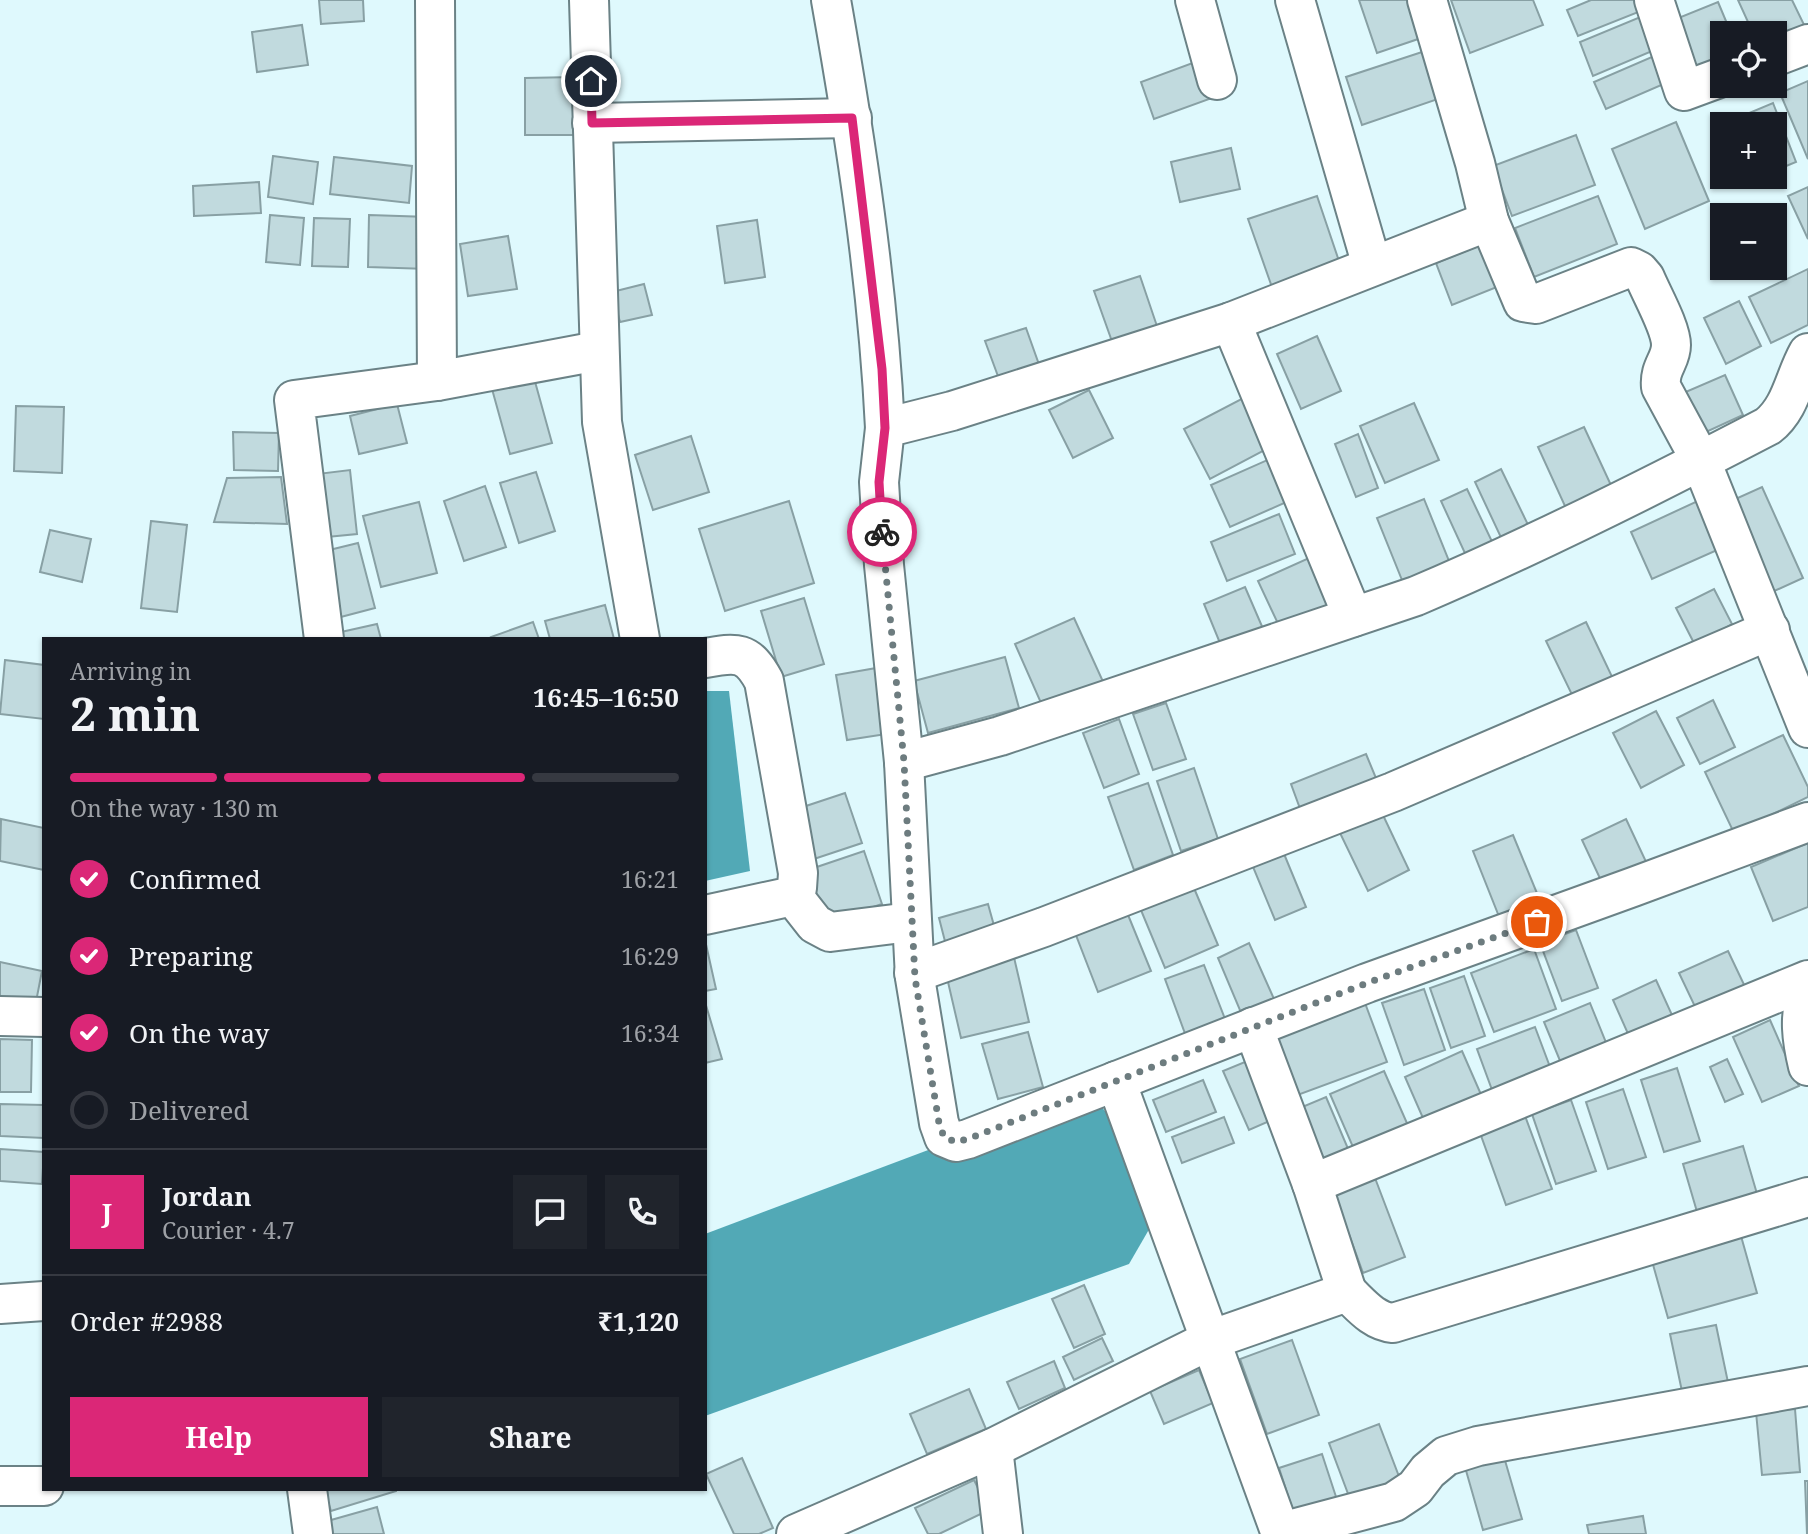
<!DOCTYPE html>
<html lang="en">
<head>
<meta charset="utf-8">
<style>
  body { margin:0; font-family:"Noto Serif",serif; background:#20242c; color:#f1f3f6; height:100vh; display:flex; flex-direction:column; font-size:26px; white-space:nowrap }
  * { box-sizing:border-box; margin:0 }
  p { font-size:23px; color:#9ea1a6 }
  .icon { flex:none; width:38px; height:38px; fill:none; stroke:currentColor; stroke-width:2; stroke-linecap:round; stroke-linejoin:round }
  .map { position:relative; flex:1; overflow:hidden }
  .side { position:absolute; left:42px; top:637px; width:665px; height:854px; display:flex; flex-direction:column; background:#171b24; border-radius:0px; box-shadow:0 2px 5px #0004 }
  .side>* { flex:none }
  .controls { position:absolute; left:1710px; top:21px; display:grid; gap:14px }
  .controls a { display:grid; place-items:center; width:77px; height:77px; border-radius:0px; background:#171b24; box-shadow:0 2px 5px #0004; font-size:35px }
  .pin { position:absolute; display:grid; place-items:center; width:60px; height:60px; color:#fff; margin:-30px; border:4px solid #fff; border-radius:50%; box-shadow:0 2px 7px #0007 }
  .courier { position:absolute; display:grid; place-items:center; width:70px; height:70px; margin:-35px; border:5px solid #db2777; border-radius:50%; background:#fff; color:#222; box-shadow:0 2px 9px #0007 }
  .headline em { font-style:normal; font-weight:700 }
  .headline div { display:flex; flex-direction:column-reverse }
  .headline { display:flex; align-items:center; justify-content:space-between; height:119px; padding:0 28px }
  h1 { font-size:46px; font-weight:700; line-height:52px }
  .bar { display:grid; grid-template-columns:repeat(4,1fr); gap:10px 7px; align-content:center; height:84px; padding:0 28px }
  .bar i { height:9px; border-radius:5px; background:#363941 }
  .bar .current { background:#db2777 }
  .bar p { grid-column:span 4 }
  .line { display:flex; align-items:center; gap:18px; padding:0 28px; border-top:2px solid #363941 }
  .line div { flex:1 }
  .round { display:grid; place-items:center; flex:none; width:74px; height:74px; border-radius:0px; background:#20242c }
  ol { padding:0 28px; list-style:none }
  li { display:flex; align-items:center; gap:21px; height:77px }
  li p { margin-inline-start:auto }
  li .icon { padding:7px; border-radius:50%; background:#db2777; color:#fff; stroke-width:4 }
  li:last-child { color:#9ea1a6 }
  li i { width:38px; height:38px; border:4px solid #363941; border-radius:50% }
  .action { display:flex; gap:14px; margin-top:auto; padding:14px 28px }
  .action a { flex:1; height:80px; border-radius:0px; background:#db2777; color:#fff; font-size:28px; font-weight:700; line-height:80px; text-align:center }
  .action a+a { background:#20242c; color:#f1f3f6 }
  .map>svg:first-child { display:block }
  .water { fill:#52a9b6 }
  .building { fill:#c1dade; stroke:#88a0a4; stroke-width:2 }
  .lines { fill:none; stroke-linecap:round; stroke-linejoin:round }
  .minor-casing { stroke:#6b8286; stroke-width:42 }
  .minor { stroke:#fff; stroke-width:38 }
  .done { stroke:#6d7c7f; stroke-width:7; stroke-dasharray:0 12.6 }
  .route { stroke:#db2777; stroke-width:9 }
</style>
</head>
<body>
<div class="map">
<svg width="1808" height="1534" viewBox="0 0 1808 1534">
  <rect width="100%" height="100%" fill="#dff9fd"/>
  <!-- water -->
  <g class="water">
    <polygon points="705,691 729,691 750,871 705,881"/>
    <polygon points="1088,1090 1117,1126 1151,1226 1129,1264 705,1416 705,1234"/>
  </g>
  <!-- building -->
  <g class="building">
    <polygon points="319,0 363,0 364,21 321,24"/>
    <polygon points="1359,0 1415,0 1427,36 1377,53"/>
    <polygon points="1451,0 1533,0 1543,25 1470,53"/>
    <polygon points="1591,0 1643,0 1646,9 1578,36 1567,10"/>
    <polygon points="1738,0 1792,0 1808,33 1774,48 1774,33 1753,33"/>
    <polygon points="1718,2 1731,33 1722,33 1722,67 1690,80 1666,23"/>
    <polygon points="1650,13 1664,46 1593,76 1580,42"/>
    <polygon points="302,25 308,65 257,72 252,32"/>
    <polygon points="1425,51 1441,98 1362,125 1346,77"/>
    <polygon points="1661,53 1673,80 1606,109 1594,82"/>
    <polygon points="1198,61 1212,98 1154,119 1141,82"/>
    <polygon points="575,77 576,135 525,135 525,78"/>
    <polygon points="1808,81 1808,159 1780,93"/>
    <polygon points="1773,103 1796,162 1774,171 1774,124 1722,124 1722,135 1718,126"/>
    <polygon points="1676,122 1709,201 1645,229 1612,149"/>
    <polygon points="1576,135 1595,185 1512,216 1493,166"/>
    <polygon points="1231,148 1240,189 1180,202 1171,162"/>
    <polygon points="273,156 318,162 313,204 268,197"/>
    <polygon points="334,157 412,166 409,203 330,194"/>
    <polygon points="259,182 261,213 194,216 193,186"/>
    <polygon points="1808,187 1808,239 1788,196"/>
    <polygon points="1317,196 1341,267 1273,290 1248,219"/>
    <polygon points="1598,196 1617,244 1534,277 1515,228"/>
    <polygon points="270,215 304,218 300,265 266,262"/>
    <polygon points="369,215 429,217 428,269 368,267"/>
    <polygon points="314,218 350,219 348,267 312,266"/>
    <polygon points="757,220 765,277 725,283 717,226"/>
    <polygon points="508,236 517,289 468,296 460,244"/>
    <polygon points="1481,245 1497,287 1452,305 1436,263"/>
    <polygon points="1808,269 1808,325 1771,343 1749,297"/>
    <polygon points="1140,276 1159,332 1114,347 1094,291"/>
    <polygon points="644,284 652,315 620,322 612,292"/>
    <polygon points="1739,301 1761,346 1726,364 1704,318"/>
    <polygon points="1026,328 1042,373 1002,387 985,341"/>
    <polygon points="1317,336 1341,391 1301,409 1277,354"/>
    <polygon points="1725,375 1743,415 1693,438 1674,397"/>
    <polygon points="534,378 552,443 510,454 492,389"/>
    <polygon points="1089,390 1113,438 1073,458 1049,410"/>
    <polygon points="1251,394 1276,444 1210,479 1184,429"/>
    <polygon points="1414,403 1439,460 1385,483 1360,426"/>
    <polygon points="397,404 407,443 359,454 350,416"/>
    <polygon points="16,406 64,407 62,473 14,471"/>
    <polygon points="1584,427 1616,496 1570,517 1538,447"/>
    <polygon points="233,432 279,433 278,471 234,470"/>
    <polygon points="1358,434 1378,488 1356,497 1335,444"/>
    <polygon points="691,436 709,492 653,510 635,455"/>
    <polygon points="1281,454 1300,496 1230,527 1211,485"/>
    <polygon points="1501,469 1532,533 1505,546 1475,482"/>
    <polygon points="350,470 357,534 317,538 309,475"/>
    <polygon points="536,472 555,531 519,543 500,483"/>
    <polygon points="281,477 287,524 214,522 227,478"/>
    <polygon points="485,486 506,547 464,561 444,501"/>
    <polygon points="1762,487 1803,578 1772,592 1731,501"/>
    <polygon points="1467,489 1496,550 1469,562 1441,501"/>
    <polygon points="1424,499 1451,566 1404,585 1377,518"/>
    <polygon points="1702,499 1724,547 1652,579 1631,532"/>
    <polygon points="789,501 814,583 725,611 699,529"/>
    <polygon points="419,502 437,573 381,587 363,516"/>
    <polygon points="1279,514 1295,554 1227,581 1211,542"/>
    <polygon points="151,521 187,525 177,612 141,608"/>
    <polygon points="50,530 91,539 82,582 40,572"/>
    <polygon points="358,543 375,608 337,618 321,552"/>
    <polygon points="1309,558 1332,606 1281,630 1258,581"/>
    <polygon points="1245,587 1264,631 1222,648 1204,604"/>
    <polygon points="1714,589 1732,624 1695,645 1676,608"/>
    <polygon points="804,598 824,664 781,677 761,611"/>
    <polygon points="605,605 614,639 550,639 545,621"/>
    <polygon points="1074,618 1105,686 1045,712 1015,644"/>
    <polygon points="533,622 539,639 492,639 491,637"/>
    <polygon points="1586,622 1615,683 1576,703 1546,641"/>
    <polygon points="377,624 381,639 343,639 341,632"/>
    <polygon points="1005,657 1019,708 928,733 914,681"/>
    <polygon points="5,660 44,665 44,719 0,714"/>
    <polygon points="882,667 893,733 847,740 836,675"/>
    <polygon points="1713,700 1735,747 1700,764 1677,718"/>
    <polygon points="1166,703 1186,759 1153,770 1133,714"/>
    <polygon points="1656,711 1684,765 1641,788 1613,733"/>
    <polygon points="1119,719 1139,774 1104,788 1083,733"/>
    <polygon points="1783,735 1808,787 1808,797 1734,833 1705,772"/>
    <polygon points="1366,754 1378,783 1302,814 1291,784"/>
    <polygon points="1194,768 1218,839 1181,851 1157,781"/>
    <polygon points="1148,783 1173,855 1134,870 1108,797"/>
    <polygon points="845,793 862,843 811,860 794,810"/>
    <polygon points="1382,813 1409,870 1368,891 1340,833"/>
    <polygon points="1,819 44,828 44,870 0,861"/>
    <polygon points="1626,819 1648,866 1604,887 1582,840"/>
    <polygon points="1513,835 1541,903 1500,919 1473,851"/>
    <polygon points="1808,843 1808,907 1773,921 1751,867"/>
    <polygon points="1282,849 1306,907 1275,920 1251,862"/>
    <polygon points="864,851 882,904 826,923 808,870"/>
    <polygon points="1191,881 1218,945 1165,968 1138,903"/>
    <polygon points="988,904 998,940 948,953 939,918"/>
    <polygon points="1126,910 1151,971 1098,992 1074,930"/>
    <polygon points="1576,930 1598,988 1562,1001 1540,943"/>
    <polygon points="705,940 716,989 705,991"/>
    <polygon points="1249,943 1278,1008 1245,1022 1218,958"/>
    <polygon points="1534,949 1556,1009 1494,1032 1471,973"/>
    <polygon points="1728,951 1748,993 1699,1015 1679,973"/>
    <polygon points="1013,953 1029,1022 961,1038 945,969"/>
    <polygon points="0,962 42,971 34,1012 0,1005"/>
    <polygon points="1204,965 1227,1024 1187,1039 1165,979"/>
    <polygon points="1464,976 1485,1036 1451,1048 1430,988"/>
    <polygon points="1656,980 1677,1026 1633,1045 1613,1000"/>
    <polygon points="1424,989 1445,1050 1404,1065 1382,1003"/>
    <polygon points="705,1002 722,1059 705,1063"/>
    <polygon points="1365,1003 1387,1062 1284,1100 1262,1041"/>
    <polygon points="1590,1003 1609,1050 1563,1068 1544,1022"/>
    <polygon points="1770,1020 1799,1086 1762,1102 1733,1037"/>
    <polygon points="1535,1027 1553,1075 1495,1098 1477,1049"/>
    <polygon points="1028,1032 1043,1087 998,1099 982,1044"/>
    <polygon points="0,1039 32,1040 31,1092 0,1092"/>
    <polygon points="1462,1051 1483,1099 1426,1125 1405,1077"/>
    <polygon points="1257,1057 1283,1115 1249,1130 1223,1071"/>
    <polygon points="1727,1059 1743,1094 1725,1102 1710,1067"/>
    <polygon points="1677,1068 1700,1141 1664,1152 1641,1080"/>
    <polygon points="1384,1071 1410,1130 1356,1154 1330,1094"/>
    <polygon points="1203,1080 1216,1112 1166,1132 1153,1100"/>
    <polygon points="1623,1089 1646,1157 1608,1169 1586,1102"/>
    <polygon points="1326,1097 1349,1151 1318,1165 1295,1110"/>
    <polygon points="1571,1100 1596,1171 1556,1184 1532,1114"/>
    <polygon points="0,1104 44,1105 44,1138 0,1136"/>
    <polygon points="1524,1113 1552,1189 1506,1205 1479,1130"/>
    <polygon points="1224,1117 1234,1143 1182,1163 1172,1137"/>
    <polygon points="1743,1146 1760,1204 1700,1222 1683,1164"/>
    <polygon points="0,1149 44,1152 42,1184 0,1181"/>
    <polygon points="1375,1178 1405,1257 1363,1273 1334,1193"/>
    <polygon points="1741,1236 1757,1293 1668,1318 1652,1261"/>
    <polygon points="1084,1285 1105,1334 1074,1348 1052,1299"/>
    <polygon points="1716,1325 1730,1392 1684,1401 1670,1334"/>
    <polygon points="1102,1338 1113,1361 1074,1380 1063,1357"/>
    <polygon points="1292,1340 1319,1415 1267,1434 1240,1359"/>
    <polygon points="1054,1361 1065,1388 1019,1409 1007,1382"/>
    <polygon points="1199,1370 1213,1403 1164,1424 1150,1391"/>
    <polygon points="969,1389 986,1429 927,1454 910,1414"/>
    <polygon points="1795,1409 1800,1472 1762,1475 1756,1412"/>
    <polygon points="1379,1424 1403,1487 1353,1507 1329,1443"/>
    <polygon points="1322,1454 1340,1509 1297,1523 1279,1468"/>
    <polygon points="1504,1457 1522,1519 1483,1530 1465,1467"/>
    <polygon points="742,1458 773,1528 759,1534 734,1534 706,1474"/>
    <polygon points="974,1480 989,1510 939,1534 928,1534 915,1508"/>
    <polygon points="1805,1481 1808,1481 1808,1534 1807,1534"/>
    <polygon points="324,1489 396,1489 396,1491 331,1511"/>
    <polygon points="377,1507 384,1534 327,1534 324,1522"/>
    <polygon points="1643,1516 1646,1534 1589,1534 1587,1525"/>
  </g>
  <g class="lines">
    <defs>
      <g id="minor">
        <polyline points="435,0 437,381"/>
        <polyline points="589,0 602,422 640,639"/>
        <path d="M831,0C856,141 878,285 885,428"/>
        <polyline points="1195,0 1217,80"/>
        <polyline points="1295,0 1372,266"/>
        <path d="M1427,0L1475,163L1489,221L1523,302L1536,304L1631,267L1639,271L1645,278C1652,295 1671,328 1671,345C1671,361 1659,367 1661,387L1701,461L1808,728"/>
        <polyline points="1654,0 1684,91 1722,77"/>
        <polyline points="1774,57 1808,44"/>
        <polyline points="592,123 852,118"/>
        <polyline points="1489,221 1231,322 952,411 885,428 879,482 884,565 904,762 915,978 939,1123 944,1137 956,1142 968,1139 1367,983 1633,887 1808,822"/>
        <polyline points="1231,322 1353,617"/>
        <polyline points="324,639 294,400 437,381 598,351"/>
        <path d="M705,658C737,652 748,651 764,681L798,873L797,888L793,896L705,915"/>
        <path d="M904,762L1000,736L1416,596C1536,545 1653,486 1768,426C1791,408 1794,378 1808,353"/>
        <polyline points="793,896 815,924 830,932 910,922"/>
        <polyline points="914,973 1044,927 1393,792 1770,630"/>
        <path d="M1808,991C1798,1015 1802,1041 1808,1066"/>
        <polyline points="0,1016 44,1017"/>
        <polyline points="1116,1081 1281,1534"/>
        <polyline points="1312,1184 1808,980"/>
        <path d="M1347,1292C1361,1305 1373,1321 1393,1323L1808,1197"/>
        <polyline points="0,1304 44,1301"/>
        <polyline points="993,1448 1003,1534"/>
        <polyline points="0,1486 44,1486"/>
        <polyline points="307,1489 313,1534"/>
        <polyline points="1281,1532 1394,1502 1415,1488 1428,1471 1446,1456 1478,1446 1808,1386"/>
        <polyline points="796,1534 993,1448 1210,1340 1347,1292 1312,1184 1253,1027"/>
      </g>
    </defs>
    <!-- minor casing -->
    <use href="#minor" class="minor-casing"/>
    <!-- minor -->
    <use href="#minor" class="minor"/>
  </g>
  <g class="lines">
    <!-- done -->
    <polyline class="done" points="882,532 904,762 915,978 939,1123 944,1137 956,1142 968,1139 1367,983 1537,922"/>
    <!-- route -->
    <polyline class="route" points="591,81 592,123 852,118 882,369 885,428 879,482 882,532"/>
  </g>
</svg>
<div class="controls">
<a><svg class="icon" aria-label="locate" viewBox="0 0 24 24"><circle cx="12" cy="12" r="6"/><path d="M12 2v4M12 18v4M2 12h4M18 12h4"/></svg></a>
<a>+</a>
<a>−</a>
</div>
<div class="pin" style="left:1537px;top:922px;background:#ea580c"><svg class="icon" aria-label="bag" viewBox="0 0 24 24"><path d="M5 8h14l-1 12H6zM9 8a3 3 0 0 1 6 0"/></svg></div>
<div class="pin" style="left:591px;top:81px;background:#1f2937"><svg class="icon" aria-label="home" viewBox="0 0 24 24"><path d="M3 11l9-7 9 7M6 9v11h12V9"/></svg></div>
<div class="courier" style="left:882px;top:532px"><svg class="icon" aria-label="bike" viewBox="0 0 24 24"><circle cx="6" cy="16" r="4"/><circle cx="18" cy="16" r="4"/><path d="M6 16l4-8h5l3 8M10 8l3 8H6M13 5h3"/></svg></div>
<section class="side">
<div class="headline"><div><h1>2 min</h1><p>Arriving in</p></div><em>16:45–16:50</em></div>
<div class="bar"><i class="current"></i><i class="current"></i><i class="current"></i><i></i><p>On the way · 130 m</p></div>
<ol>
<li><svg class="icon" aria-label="check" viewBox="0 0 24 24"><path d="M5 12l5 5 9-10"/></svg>Confirmed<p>16:21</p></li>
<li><svg class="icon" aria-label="check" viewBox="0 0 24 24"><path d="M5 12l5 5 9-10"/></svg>Preparing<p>16:29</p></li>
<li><svg class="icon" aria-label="check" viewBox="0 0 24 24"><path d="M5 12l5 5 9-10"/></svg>On the way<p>16:34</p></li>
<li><i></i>Delivered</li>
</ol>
<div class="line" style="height:126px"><b class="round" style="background:#db2777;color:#fff">J</b><div><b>Jordan</b><p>Courier · 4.7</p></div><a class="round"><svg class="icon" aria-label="chat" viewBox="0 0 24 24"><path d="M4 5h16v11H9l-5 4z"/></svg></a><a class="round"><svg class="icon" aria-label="phone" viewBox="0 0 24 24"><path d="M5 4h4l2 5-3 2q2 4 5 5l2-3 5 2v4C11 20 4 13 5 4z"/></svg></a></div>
<div class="line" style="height:91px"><div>Order #2988</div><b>₹1,120</b></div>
<div class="action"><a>Help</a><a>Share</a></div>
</section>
</div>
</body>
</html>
